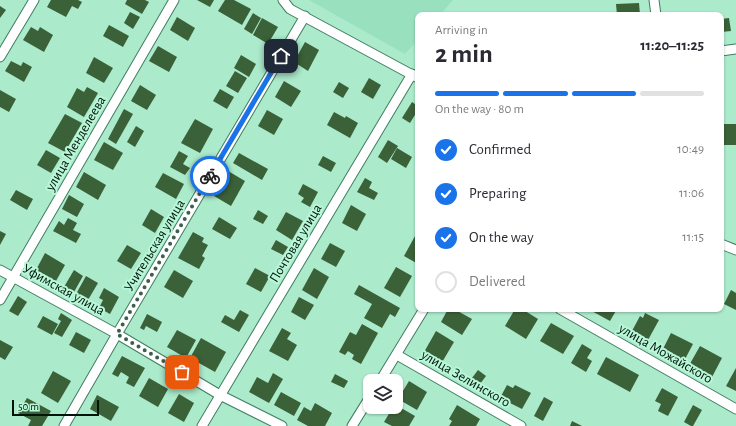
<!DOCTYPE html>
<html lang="en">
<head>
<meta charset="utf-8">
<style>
  body { margin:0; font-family:"Alegreya Sans",sans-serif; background:#f7f7f7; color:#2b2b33; height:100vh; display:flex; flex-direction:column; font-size:15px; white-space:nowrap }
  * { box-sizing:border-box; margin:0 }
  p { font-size:13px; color:#7c7c81 }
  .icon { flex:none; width:22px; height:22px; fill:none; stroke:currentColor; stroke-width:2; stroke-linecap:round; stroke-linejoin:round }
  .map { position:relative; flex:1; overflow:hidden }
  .panel { position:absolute; left:415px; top:12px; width:309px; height:300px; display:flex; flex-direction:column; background:#fff; border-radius:8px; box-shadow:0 1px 3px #0004 }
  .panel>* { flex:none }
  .controls { position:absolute; left:363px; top:374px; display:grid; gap:8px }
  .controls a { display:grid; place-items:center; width:40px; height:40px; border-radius:8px; background:#fff; box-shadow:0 1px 3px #0004; font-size:20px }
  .scale { position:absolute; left:12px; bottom:10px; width:87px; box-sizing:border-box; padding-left:4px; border:2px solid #00140a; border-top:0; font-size:11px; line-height:14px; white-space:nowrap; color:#00140a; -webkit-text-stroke:3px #b8f7d8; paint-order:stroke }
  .pin { position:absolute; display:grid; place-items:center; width:34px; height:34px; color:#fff; margin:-17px; border-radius:8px; box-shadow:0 2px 6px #0006 }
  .courier { position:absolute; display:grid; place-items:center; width:40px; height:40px; margin:-20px; border:3px solid #1a73e8; border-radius:50%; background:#fff; color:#222; box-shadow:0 1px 5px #0007 }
  .headline em { font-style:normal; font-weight:700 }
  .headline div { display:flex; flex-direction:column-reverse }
  .headline { display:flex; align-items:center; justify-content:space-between; height:68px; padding:0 20px }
  h1 { font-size:26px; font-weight:700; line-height:30px }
  .bar { display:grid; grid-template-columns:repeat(4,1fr); gap:6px 4px; align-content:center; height:48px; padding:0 20px }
  .bar i { height:5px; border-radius:3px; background:#e1e1e2 }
  .bar .selected { background:#1a73e8 }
  .bar p { grid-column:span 4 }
  ol { padding:0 20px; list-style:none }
  li { display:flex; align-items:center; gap:12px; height:44px }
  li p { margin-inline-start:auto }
  li .icon { padding:4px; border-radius:50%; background:#1a73e8; color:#fff; stroke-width:4 }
  li:last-child { color:#7c7c81 }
  li i { width:22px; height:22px; border:2px solid #e1e1e2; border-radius:50% }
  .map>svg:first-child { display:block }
  .built { fill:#99e1be }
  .building { fill:#3b6138 }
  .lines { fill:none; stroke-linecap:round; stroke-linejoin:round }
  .street-casing { stroke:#417d62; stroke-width:11 }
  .street { stroke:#fff; stroke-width:9 }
  .done { stroke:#3c5f4e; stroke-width:4; stroke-dasharray:0 7.2 }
  .route { stroke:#1a73e8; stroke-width:5 }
  .labels { text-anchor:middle; stroke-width:4; stroke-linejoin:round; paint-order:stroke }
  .street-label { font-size:14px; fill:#00140a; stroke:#b8f7d8 }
</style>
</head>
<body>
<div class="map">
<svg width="736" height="426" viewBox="0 0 736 426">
  <rect width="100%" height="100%" fill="#abeacb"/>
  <!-- built -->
  <polygon class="built" points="309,0 453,0 440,15 418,15 418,40 405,54"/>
  <!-- building -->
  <g class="building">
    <polygon points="51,0 78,0 82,2 78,9 72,6 66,17 47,7"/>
    <polygon points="127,0 145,0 149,2 142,14 125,4"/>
    <polygon points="197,0 214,0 210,7"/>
    <polygon points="225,0 234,0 251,9 242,25 218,11"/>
    <polygon points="639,3 640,15 617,15 616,4"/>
    <polygon points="0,6 6,10 0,18"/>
    <polygon points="130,12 140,17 133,29 124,23"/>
    <polygon points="253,13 261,18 252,34 244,29"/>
    <polygon points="177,17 195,28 188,41 170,30"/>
    <polygon points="262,18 278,27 268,44 253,35"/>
    <polygon points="729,18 731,31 721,32 721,19"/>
    <polygon points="109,25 129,36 123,47 103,36"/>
    <polygon points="31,27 38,31 40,27 53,35 44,52 23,40"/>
    <polygon points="305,42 319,50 308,71 294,62"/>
    <polygon points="158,46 177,57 169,72 149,61"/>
    <polygon points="241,55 256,64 249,77 234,68"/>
    <polygon points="94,57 113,68 104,83 86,73"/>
    <polygon points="11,61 21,66 23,62 32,67 24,82 5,71"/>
    <polygon points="235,71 247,78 238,93 226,86"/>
    <polygon points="369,78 381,85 373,99 361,92"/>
    <polygon points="284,81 301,91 291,107 275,97"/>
    <polygon points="339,82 349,88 343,98 333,92"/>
    <polygon points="140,85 156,95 147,110 131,101"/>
    <polygon points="87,87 98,93 84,117 67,107 77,88 84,92"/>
    <polygon points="220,89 234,97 227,109 213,101"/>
    <polygon points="0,90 16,99 9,112 0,107"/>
    <polygon points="412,102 418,106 418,110 410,123 402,118"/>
    <polygon points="124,109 133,114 116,144 108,139"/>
    <polygon points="267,110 283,119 274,135 258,126"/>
    <polygon points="334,112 345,118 346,116 358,123 350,138 327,125"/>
    <polygon points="65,114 82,123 65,152 48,143"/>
    <polygon points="195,119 213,129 200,153 181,143"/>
    <rect x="721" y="124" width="15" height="21"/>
    <polygon points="136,126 144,131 135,147 127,142"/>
    <polygon points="388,140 398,146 387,163 378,157"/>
    <polygon points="104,142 123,153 113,170 94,160"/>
    <polygon points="397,148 412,157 406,168 391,159"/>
    <polygon points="46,150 60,158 51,173 37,165"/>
    <polygon points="179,151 188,156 183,164 190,168 185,175 170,167"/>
    <polygon points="239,153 268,169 262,180 233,163"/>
    <polygon points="323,156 336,163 331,172 318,165"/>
    <polygon points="228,171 245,181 231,206 214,196"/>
    <polygon points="84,172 106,185 98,200 76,187"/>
    <polygon points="163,173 184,184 176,199 155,187"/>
    <polygon points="365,178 372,182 369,188 378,193 374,200 357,192"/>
    <polygon points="303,184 318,192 310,207 301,202 304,198 298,194"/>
    <polygon points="16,190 33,199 27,210 10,200"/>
    <polygon points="69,195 84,204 77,217 62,209"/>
    <polygon points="351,205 366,214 357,231 342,223"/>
    <polygon points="151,209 164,217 155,233 142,225"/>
    <polygon points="258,210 268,216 263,224 253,219"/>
    <polygon points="286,212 303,221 292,240 276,230"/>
    <polygon points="219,217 237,228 230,239 212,229"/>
    <polygon points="68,218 77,223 73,230 81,234 76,243 53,231 59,221 64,225"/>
    <polygon points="0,231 6,234 0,245"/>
    <polygon points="193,232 204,238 202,242 208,245 202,256 205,258 199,269 178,258"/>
    <polygon points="415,236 418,238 418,264 404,256"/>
    <polygon points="276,240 288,247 283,255 271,249"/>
    <polygon points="330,243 345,251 336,267 321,259"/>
    <polygon points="127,245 141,253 131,269 117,261"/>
    <polygon points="45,253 65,265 56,281 36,270"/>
    <polygon points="396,267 412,276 400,297 384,288"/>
    <polygon points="255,268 270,276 261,292 246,284"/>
    <polygon points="314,268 329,277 317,299 302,290"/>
    <polygon points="74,270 83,276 74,292 64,287"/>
    <polygon points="174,270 193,281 183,298 164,287"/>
    <polygon points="86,276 98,283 88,300 76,294"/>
    <polygon points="359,285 400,308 395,317 390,314 382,328 364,318 372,304 354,294"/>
    <polygon points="104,288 119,297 110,314 99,308 103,300 99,298"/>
    <polygon points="731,290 736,293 736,310 724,304"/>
    <polygon points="18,296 27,302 18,316 9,311"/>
    <polygon points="299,297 314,305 305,320 291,312"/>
    <polygon points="448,309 454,309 472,319 462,335 441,322"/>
    <polygon points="515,309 522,309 538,319 526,339 505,326"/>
    <polygon points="588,309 617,309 610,321"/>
    <polygon points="240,310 249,315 239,332 221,322 225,315 234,320"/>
    <polygon points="61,313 72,320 62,337 54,333 61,321 58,319"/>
    <polygon points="645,313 659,320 648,340 632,331 640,316 643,318"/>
    <polygon points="147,314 162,322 157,332 146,326 144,330 140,328"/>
    <polygon points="43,316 58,324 52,335 37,327"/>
    <polygon points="551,323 574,336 563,354 540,341"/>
    <polygon points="362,324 378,333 361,364 352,359 354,355 348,351 345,355 339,352 350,332 356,335"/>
    <polygon points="282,328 291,333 287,339 297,345 288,361 269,351"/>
    <polygon points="177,330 196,340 186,358 167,347"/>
    <polygon points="436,331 454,342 441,364 423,354"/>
    <polygon points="76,332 91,340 84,353 69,345"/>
    <polygon points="671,333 693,344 683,363 662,351"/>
    <polygon points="201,338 226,352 215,372 190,358"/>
    <polygon points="0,340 13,347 5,360 0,357"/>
    <polygon points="582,344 592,350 587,358 592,361 586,372 571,363"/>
    <polygon points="700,346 722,358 712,377 704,373 702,377 687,369"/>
    <polygon points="122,356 145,368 134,387 126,383 129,377 121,372 118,377 112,374"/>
    <polygon points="606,357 639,375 630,392 597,374"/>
    <polygon points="736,368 736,391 726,386"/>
    <polygon points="478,370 486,376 477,388 469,382"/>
    <polygon points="53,371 71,381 58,403 41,393"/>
    <polygon points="273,373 283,379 269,403 249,392 257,377 268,383"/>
    <polygon points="335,374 348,381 344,388 331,382"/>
    <polygon points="149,378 168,389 158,407 139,396"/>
    <polygon points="409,381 427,392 417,410 398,399"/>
    <polygon points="507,385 513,388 515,385 531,393 522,409 500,398"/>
    <polygon points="662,388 678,397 668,416 658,411 661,404 655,401"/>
    <polygon points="281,392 301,403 294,416 274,405"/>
    <polygon points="179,394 194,403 184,422 168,413"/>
    <polygon points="97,395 119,407 111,421 90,409"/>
    <polygon points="544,397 553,402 543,421 534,416"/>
    <polygon points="27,398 51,411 42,426 28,426 31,420 18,413"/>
    <polygon points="315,403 332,413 325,426 308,426 297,420 304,407 311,411"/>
    <polygon points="396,405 415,416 409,426 392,426 384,422 393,407 396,407"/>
    <polygon points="457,405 480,419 476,426 449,426 452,421 449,419"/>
    <polygon points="693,405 702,410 693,426 691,426 684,422"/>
    <polygon points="572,421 582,426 570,426"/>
  </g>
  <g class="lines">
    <defs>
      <g id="street">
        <polyline points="283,0 290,9 418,78"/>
        <polyline points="654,0 656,15"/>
        <polyline points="721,51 736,49"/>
        <polyline points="0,57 34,0"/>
        <polyline points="721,244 736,250"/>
        <polyline points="0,270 117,334 220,395 282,426"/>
        <polyline points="0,300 174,0"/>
        <polyline points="560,309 736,409"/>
        <polyline points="397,355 521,426"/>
        <polyline points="380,381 424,309"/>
        <polyline points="64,426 117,334 305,16"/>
        <polyline points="202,426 412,74"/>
        <polyline points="352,426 370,397"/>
      </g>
    </defs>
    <!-- street casing -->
    <use href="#street" class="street-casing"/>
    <!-- street -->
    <use href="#street" class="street"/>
  </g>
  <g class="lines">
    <!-- done -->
    <polyline class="done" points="182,372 117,334 210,176"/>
    <!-- route -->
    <polyline class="route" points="210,176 281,56"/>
  </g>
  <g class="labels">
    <!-- street labels -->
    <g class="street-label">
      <text transform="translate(75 143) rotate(-60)" y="5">улица Менделеева</text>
      <text transform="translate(295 243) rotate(-59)" y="5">Почтовая улица</text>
      <text transform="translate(154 245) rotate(-59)" y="5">Учительская улица</text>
      <text transform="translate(64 289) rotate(29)" y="5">Уфимская улица</text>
      <text transform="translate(666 353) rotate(30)" y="5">улица Можайского</text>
      <text transform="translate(466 378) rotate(30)" y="5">улица Зелинского</text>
    </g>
  </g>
</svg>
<div class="controls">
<a><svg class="icon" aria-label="layers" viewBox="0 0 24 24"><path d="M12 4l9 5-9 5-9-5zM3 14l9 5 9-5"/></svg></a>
</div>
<div class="scale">50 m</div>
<div class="pin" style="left:182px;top:372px;background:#ea580c"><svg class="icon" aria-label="bag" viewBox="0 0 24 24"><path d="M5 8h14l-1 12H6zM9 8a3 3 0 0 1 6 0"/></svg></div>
<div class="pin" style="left:281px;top:56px;background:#1f2937"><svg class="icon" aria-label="home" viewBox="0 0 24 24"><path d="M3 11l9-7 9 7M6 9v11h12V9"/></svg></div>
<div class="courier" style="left:210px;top:176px"><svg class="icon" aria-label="bike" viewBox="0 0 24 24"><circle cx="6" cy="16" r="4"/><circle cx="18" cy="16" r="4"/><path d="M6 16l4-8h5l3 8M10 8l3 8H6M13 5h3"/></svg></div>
<section class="panel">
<div class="headline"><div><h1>2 min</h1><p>Arriving in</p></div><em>11:20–11:25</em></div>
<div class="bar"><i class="selected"></i><i class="selected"></i><i class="selected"></i><i></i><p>On the way · 80 m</p></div>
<ol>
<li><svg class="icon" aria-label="check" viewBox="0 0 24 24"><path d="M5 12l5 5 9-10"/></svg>Confirmed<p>10:49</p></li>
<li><svg class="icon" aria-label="check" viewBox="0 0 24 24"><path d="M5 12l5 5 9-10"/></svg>Preparing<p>11:06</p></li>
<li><svg class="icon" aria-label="check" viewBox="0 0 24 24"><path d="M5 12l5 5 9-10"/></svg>On the way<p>11:15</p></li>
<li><i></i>Delivered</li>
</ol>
</section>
</div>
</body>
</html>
